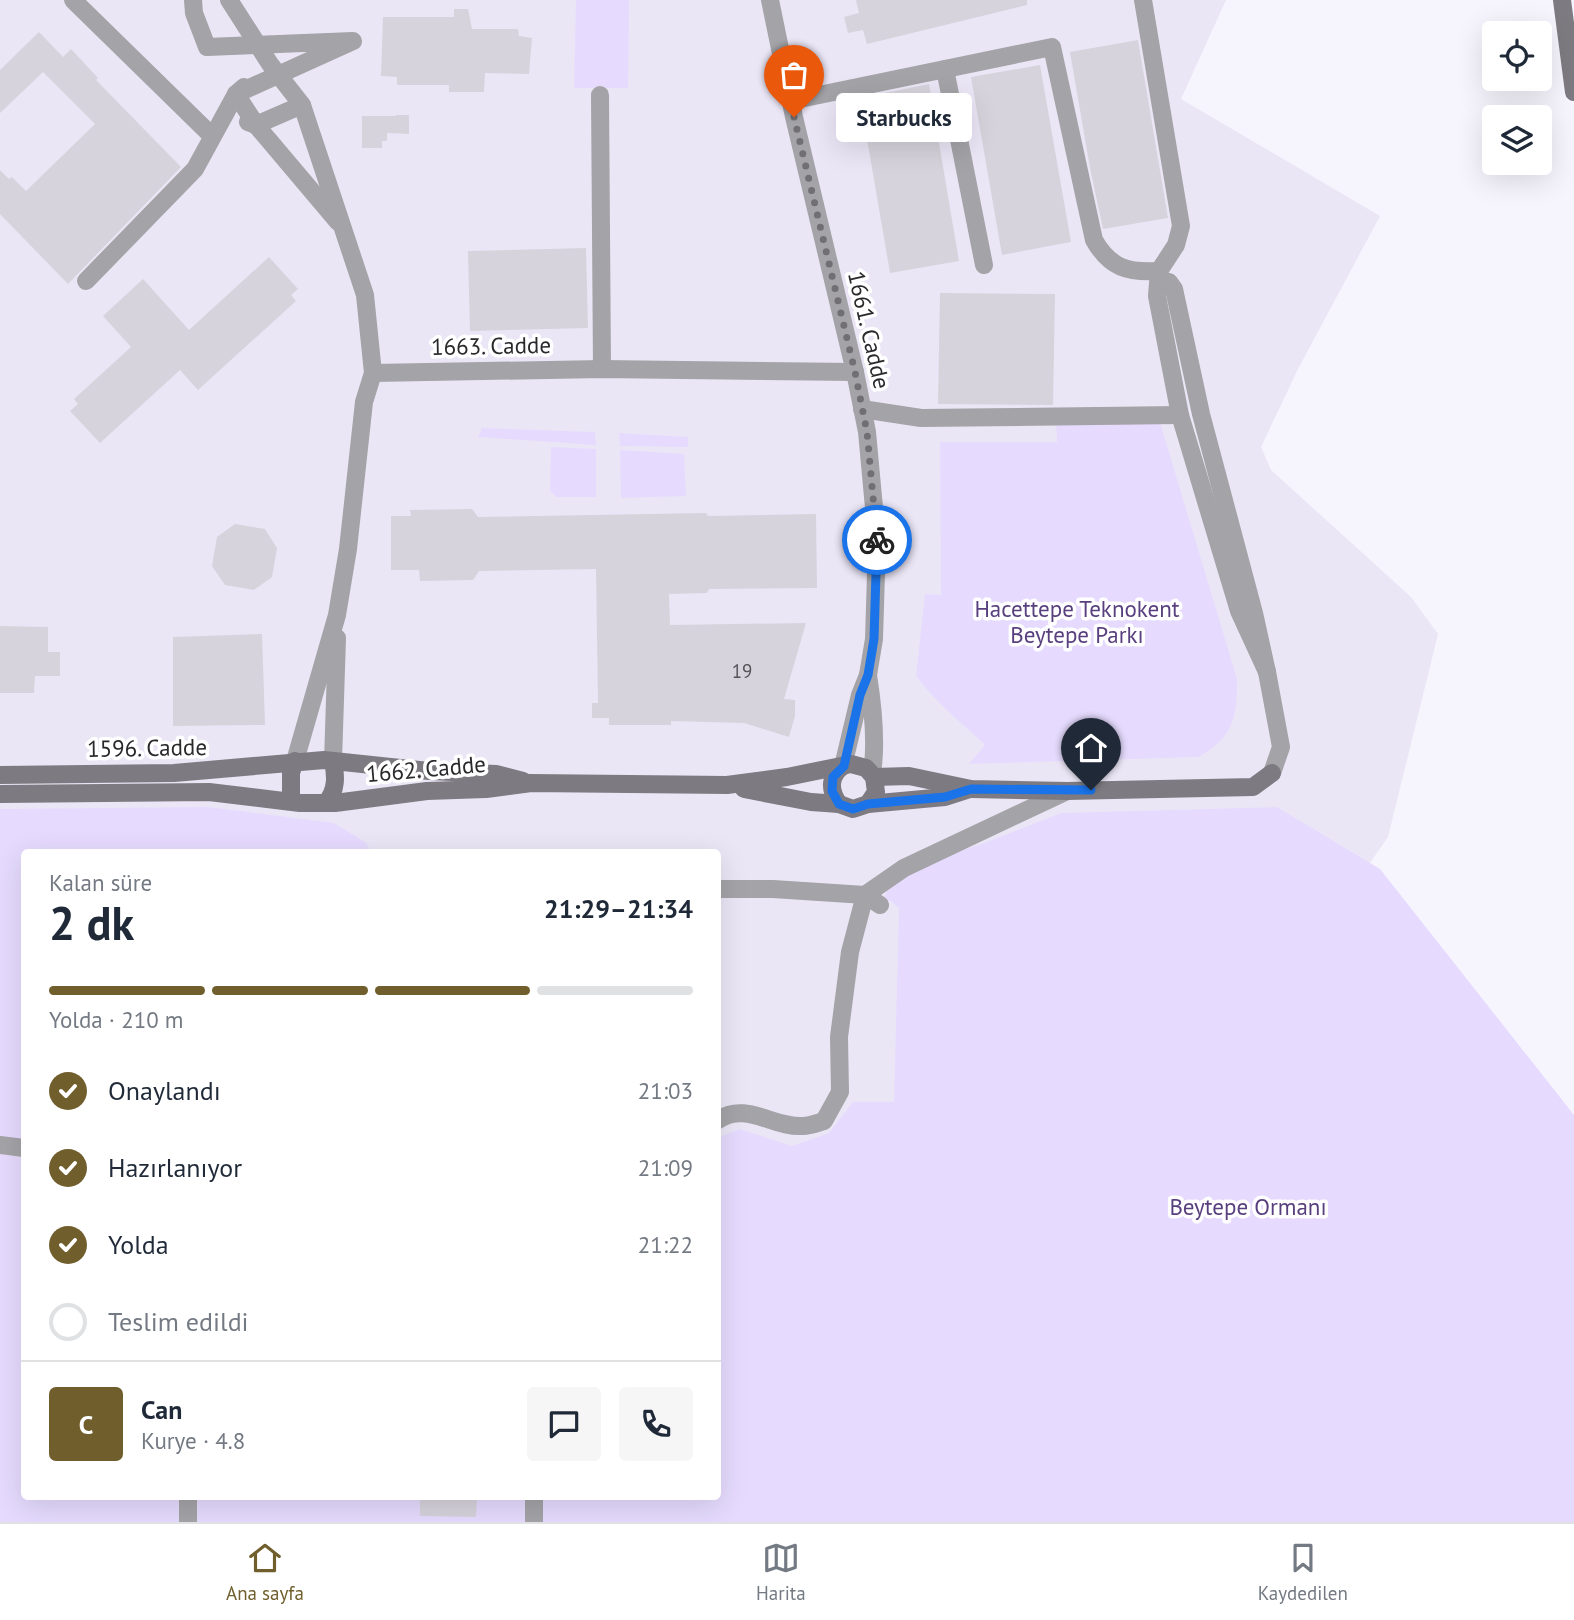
<!DOCTYPE html>
<html lang="tr">
<head>
<meta charset="utf-8">
<style>
  body { margin:0; font-family:"PT Sans",sans-serif; background:#f6f6f7; color:#1f2937; height:100vh; display:flex; flex-direction:column; font-size:26px; white-space:nowrap }
  * { box-sizing:border-box; margin:0 }
  p { font-size:23px; color:#747a83 }
  .icon { flex:none; width:38px; height:38px; fill:none; stroke:currentColor; stroke-width:2; stroke-linecap:round; stroke-linejoin:round }
  .map { position:relative; flex:1; overflow:hidden }
  .side { position:absolute; left:21px; top:849px; width:700px; height:651px; display:flex; flex-direction:column; background:#fff; border-radius:7px; box-shadow:0 7px 28px #0002 }
  .side>* { flex:none }
  .tools { position:absolute; left:1482px; top:21px; display:grid; gap:14px }
  .tools a { display:grid; place-items:center; width:70px; height:70px; border-radius:7px; background:#fff; box-shadow:0 7px 28px #0002; font-size:35px }
  .pin { position:absolute; display:grid; place-items:center; width:60px; height:60px; color:#fff; margin:-72px -30px; border-radius:50% 50% 50% 0; rotate:-45deg; box-shadow:0 0 7px #0007 }
  .pin .icon { rotate:45deg }
  .courier { position:absolute; display:grid; place-items:center; width:70px; height:70px; margin:-35px; border:5px solid #1a73e8; border-radius:50%; background:#fff; color:#222; box-shadow:0 2px 9px #0007 }
  .bubble { position:absolute; height:49px; border-radius:7px; background:#fff; box-shadow:0 7px 28px #0002; font-size:23px; font-weight:800; line-height:49px; text-align:center }
  .head em { font-style:normal; font-weight:800 }
  .head div { display:flex; flex-direction:column-reverse }
  .head { display:flex; align-items:center; justify-content:space-between; height:119px; padding:0 28px }
  h1 { font-size:46px; font-weight:800; line-height:52px }
  .bar { display:grid; grid-template-columns:repeat(4,1fr); gap:10px 7px; align-content:center; height:84px; padding:0 28px }
  .bar i { height:9px; border-radius:5px; background:#e0e1e3 }
  .bar .active { background:#705e2c }
  .bar p { grid-column:span 4 }
  .line { display:flex; align-items:center; gap:18px; padding:0 28px; border-top:2px solid #e0e1e3 }
  .line div { flex:1 }
  .round { display:grid; place-items:center; flex:none; width:74px; height:74px; border-radius:7px; background:#f6f6f7 }
  ol { padding:0 28px; list-style:none }
  li { display:flex; align-items:center; gap:21px; height:77px }
  li p { margin-inline-start:auto }
  li .icon { padding:7px; border-radius:50%; background:#705e2c; color:#fff; stroke-width:4 }
  li:last-child { color:#747a83 }
  li i { width:38px; height:38px; border:4px solid #e0e1e3; border-radius:50% }
  .tab-bar { display:flex; justify-content:space-around; align-items:center; height:98px; border-top:2px solid #e0e1e3; background:#fff; font-size:19px; color:#747a83 }
  .tab-bar a { display:grid; justify-items:center; gap:4px }
  .tab-bar .active { color:#705e2c }
  .map>svg:first-child { display:block }
  .built { fill:#ebe6f6 }
  .green { fill:#e6dbfe }
  .building { fill:#d6d3dc }
  .lines { fill:none; stroke-linecap:round; stroke-linejoin:round }
  .street { stroke:#a4a3a7; stroke-width:18 }
  .secondary { stroke:#7d7b81; stroke-width:18 }
  .done { stroke:#716f74; stroke-width:7; stroke-dasharray:0 12.6 }
  .route { stroke:#1a73e8; stroke-width:9 }
  .labels { text-anchor:middle; stroke-width:7; stroke-linejoin:round; paint-order:stroke }
  .number-label { font-size:19px; fill:#545357 }
  .street-label { font-size:23px; fill:#29282b; stroke:#fff }
  .park-label { font-size:23px; fill:#583f7e; stroke:#fff }
</style>
</head>
<body>
<div class="map">
<svg width="1574" height="1522" viewBox="0 0 1574 1522">
  <rect width="100%" height="100%" fill="#f6f4fd"/>
  <!-- built -->
  <polygon class="built" points="0,0 1226,0 1181,99 1380,216 1298,369 1261,447 1271,470 1411,597 1438,634 1388,837 1254,1030 718,1454 718,852 24,852 24,1496 683,1522 0,1522"/>
  <!-- green -->
  <g class="green">
    <polygon points="576,0 629,0 628,88 574,88"/>
    <path d="M1159,419L1237,679C1237,718 1234,736 1199,757L969,764L985,745C961,722 935,702 916,676L925,594L941,595L940,442H1057L1056,420Z"/>
    <polygon points="482,428 595,432 596,445 478,437"/>
    <polygon points="619,433 688,437 688,447 620,446"/>
    <polygon points="551,447 596,449 596,497 556,497 550,490"/>
    <polygon points="620,450 684,454 686,496 621,498"/>
    <polygon points="208,807 334,823 365,842 372,852 24,852 24,1496 718,1496 718,1138 740,1129 792,1146 829,1133 853,1102 894,1102 899,908 891,901 883,901 889,885 948,855 987,842 1061,813 1277,807 1380,869 1574,1115 1574,1522 0,1522 0,809"/>
  </g>
  <!-- building -->
  <g class="building">
    <polygon points="856,0 1027,0 1027,5 867,44 863,30 848,33 844,17 859,13"/>
    <polygon points="454,9 468,9 472,29 518,29 519,36 532,38 529,74 485,73 484,92 449,92 449,85 397,85 397,77 381,76 383,17 454,17"/>
    <polygon points="39,32 63,57 71,49 98,78 96,80 181,167 68,284 0,214 0,170 9,179 12,177 26,191 95,124 43,72 0,113 0,70"/>
    <polygon points="1138,40 1168,218 1103,229 1090,168 1070,52"/>
    <polygon points="1040,65 1071,242 1002,255 971,77"/>
    <polygon points="929,84 959,261 890,273 860,98"/>
    <polygon points="396,115 409,115 409,134 387,133 387,141 382,141 382,148 362,148 362,116 396,116"/>
    <polygon points="586,248 588,328 470,331 468,251"/>
    <polygon points="269,257 298,289 291,295 296,301 198,390 180,370 100,443 70,411 78,404 74,399 131,347 103,316 143,279 189,330"/>
    <polygon points="940,293 1055,294 1053,405 938,404"/>
    <polygon points="472,509 478,517 706,513 708,516 816,514 817,588 709,589 707,593 669,594 670,625 806,623 784,699 795,700 795,716 789,737 744,723 671,721 671,725 609,725 609,718 592,718 592,703 598,703 596,569 479,571 473,580 420,581 419,570 391,570 391,516 411,516 410,510"/>
    <polygon points="235,524 265,529 277,548 272,577 254,590 225,585 212,566 217,537"/>
    <polygon points="0,626 48,627 48,652 60,652 60,676 35,676 34,693 0,693"/>
    <polygon points="262,634 265,725 173,726 173,637"/>
    <polygon points="420,1496 477,1496 476,1517 420,1516"/>
  </g>
  <g class="lines">
    <!-- street -->
    <g class="street">
      <polyline points="73,0 212,136"/>
      <polyline points="193,0 194,13 207,47 353,41 236,94 256,125 338,222"/>
      <polyline points="229,0 270,64 302,105 365,295 373,373 364,402 348,549 337,615 295,761"/>
      <polyline points="770,0 794,117 855,372 867,432 877,540 874,639 868,675 860,695 843,766"/>
      <polyline points="1143,0 1181,226 1176,245 1159,271 1157,296 1180,415 1239,611 1267,672"/>
      <polyline points="945,69 984,265"/>
      <polyline points="600,95 602,369"/>
      <path d="M790,101L1052,47L1094,240C1110,268 1128,273 1159,271"/>
      <polyline points="248,122 256,125 302,105"/>
      <polyline points="1159,280 1169,282 1174,289 1201,414 1254,613 1267,672 1281,747 1272,773"/>
      <polyline points="86,281 195,169 236,94 244,87"/>
      <polyline points="373,373 602,369 855,372"/>
      <polyline points="862,409 921,418 1180,415"/>
      <path d="M868,675C873,707 877,742 872,773"/>
      <polyline points="333,761 337,638"/>
      <polyline points="718,889 773,889 865,895 880,905"/>
      <path d="M718,1120C746,1101 773,1128 803,1126C810,1126 817,1123 824,1121L840,1092L839,1037L850,952L865,895L904,868L1067,791"/>
      <polyline points="0,1145 24,1148"/>
      <polyline points="188,1522 188,1496"/>
      <polyline points="534,1522 534,1496"/>
    </g>
    <!-- secondary -->
    <g class="secondary">
      <polyline points="1562,0 1574,92"/>
      <polyline points="0,775 174,773 324,760 429,771 496,774 523,781"/>
      <polyline points="874,777 909,776 971,789 1067,791 1253,787 1272,773"/>
      <polyline points="744,789 811,802 839,804 853,809 868,804 945,797 970,789"/>
      <polyline points="0,794 209,792 300,803 335,803 427,791 486,789 531,783 727,785 787,777 851,764 866,768 874,777 876,792 868,804"/>
      <polyline points="291,801 291,773 295,761"/>
      <path d="M326,803C337,790 336,776 333,761"/>
      <path d="M839,804C829,790 829,776 843,766"/>
    </g>
  </g>
  <g class="lines">
    <!-- done -->
    <polyline class="done" points="794,117 855,372 867,432 877,540"/>
    <!-- route -->
    <polyline class="route" points="877,540 874,639 868,675 860,695 844,766 833,777 832,791 839,804 853,809 868,804 945,797 971,789 1091,790"/>
  </g>
  <g class="labels">
    <!-- number labels -->
    <g class="number-label">
      <text x="742" y="678">19</text>
    </g>
    <!-- street labels -->
    <g class="street-label">
      <text transform="translate(869 330) rotate(77)" y="8">1661. Cadde</text>
      <text transform="translate(491 346) rotate(-1)" y="8">1663. Cadde</text>
      <text transform="translate(147 748) rotate(-1)" y="8">1596. Cadde</text>
      <text transform="translate(426 769) rotate(-5)" y="8">1662. Cadde</text>
    </g>
    <!-- park labels -->
    <g class="park-label">
      <text x="1077" y="617">Hacettepe Teknokent<tspan x="1077" dy="26">Beytepe Parkı</tspan></text>
      <text x="1248" y="1215">Beytepe Ormanı</text>
    </g>
  </g>
</svg>
<div class="tools">
<a><svg class="icon" aria-label="locate" viewBox="0 0 24 24"><circle cx="12" cy="12" r="6"/><path d="M12 2v4M12 18v4M2 12h4M18 12h4"/></svg></a>
<a><svg class="icon" aria-label="layers" viewBox="0 0 24 24"><path d="M12 4l9 5-9 5-9-5zM3 14l9 5 9-5"/></svg></a>
</div>
<div class="pin" style="left:794px;top:117px;background:#ea580c"><svg class="icon" aria-label="bag" viewBox="0 0 24 24"><path d="M5 8h14l-1 12H6zM9 8a3 3 0 0 1 6 0"/></svg></div>
<div class="pin" style="left:1091px;top:790px;background:#1f2937"><svg class="icon" aria-label="home" viewBox="0 0 24 24"><path d="M3 11l9-7 9 7M6 9v11h12V9"/></svg></div>
<div class="courier" style="left:877px;top:540px"><svg class="icon" aria-label="bike" viewBox="0 0 24 24"><circle cx="6" cy="16" r="4"/><circle cx="18" cy="16" r="4"/><path d="M6 16l4-8h5l3 8M10 8l3 8H6M13 5h3"/></svg></div>
<div class="bubble" style="left:836px;top:93px;width:136px">Starbucks</div>
<section class="side">
<div class="head"><div><h1>2 dk</h1><p>Kalan süre</p></div><em>21:29–21:34</em></div>
<div class="bar"><i class="active"></i><i class="active"></i><i class="active"></i><i></i><p>Yolda · 210 m</p></div>
<ol>
<li><svg class="icon" aria-label="check" viewBox="0 0 24 24"><path d="M5 12l5 5 9-10"/></svg>Onaylandı<p>21:03</p></li>
<li><svg class="icon" aria-label="check" viewBox="0 0 24 24"><path d="M5 12l5 5 9-10"/></svg>Hazırlanıyor<p>21:09</p></li>
<li><svg class="icon" aria-label="check" viewBox="0 0 24 24"><path d="M5 12l5 5 9-10"/></svg>Yolda<p>21:22</p></li>
<li><i></i>Teslim edildi</li>
</ol>
<div class="line" style="height:126px"><b class="round" style="background:#705e2c;color:#fff">C</b><div><b>Can</b><p>Kurye · 4.8</p></div><a class="round"><svg class="icon" aria-label="chat" viewBox="0 0 24 24"><path d="M4 5h16v11H9l-5 4z"/></svg></a><a class="round"><svg class="icon" aria-label="phone" viewBox="0 0 24 24"><path d="M5 4h4l2 5-3 2q2 4 5 5l2-3 5 2v4C11 20 4 13 5 4z"/></svg></a></div>
</section>
</div>
<nav class="tab-bar">
<a class="active"><svg class="icon" aria-label="home" viewBox="0 0 24 24"><path d="M3 11l9-7 9 7M6 9v11h12V9"/></svg>Ana sayfa</a>
<a><svg class="icon" aria-label="map" viewBox="0 0 24 24"><path d="M3 6l6-2 6 2 6-2v14l-6 2-6-2-6 2zM9 4v14M15 6v14"/></svg>Harita</a>
<a><svg class="icon" aria-label="saved" viewBox="0 0 24 24"><path d="M7 4h10v16l-5-4-5 4z"/></svg>Kaydedilen</a>
</nav>
</body>
</html>
